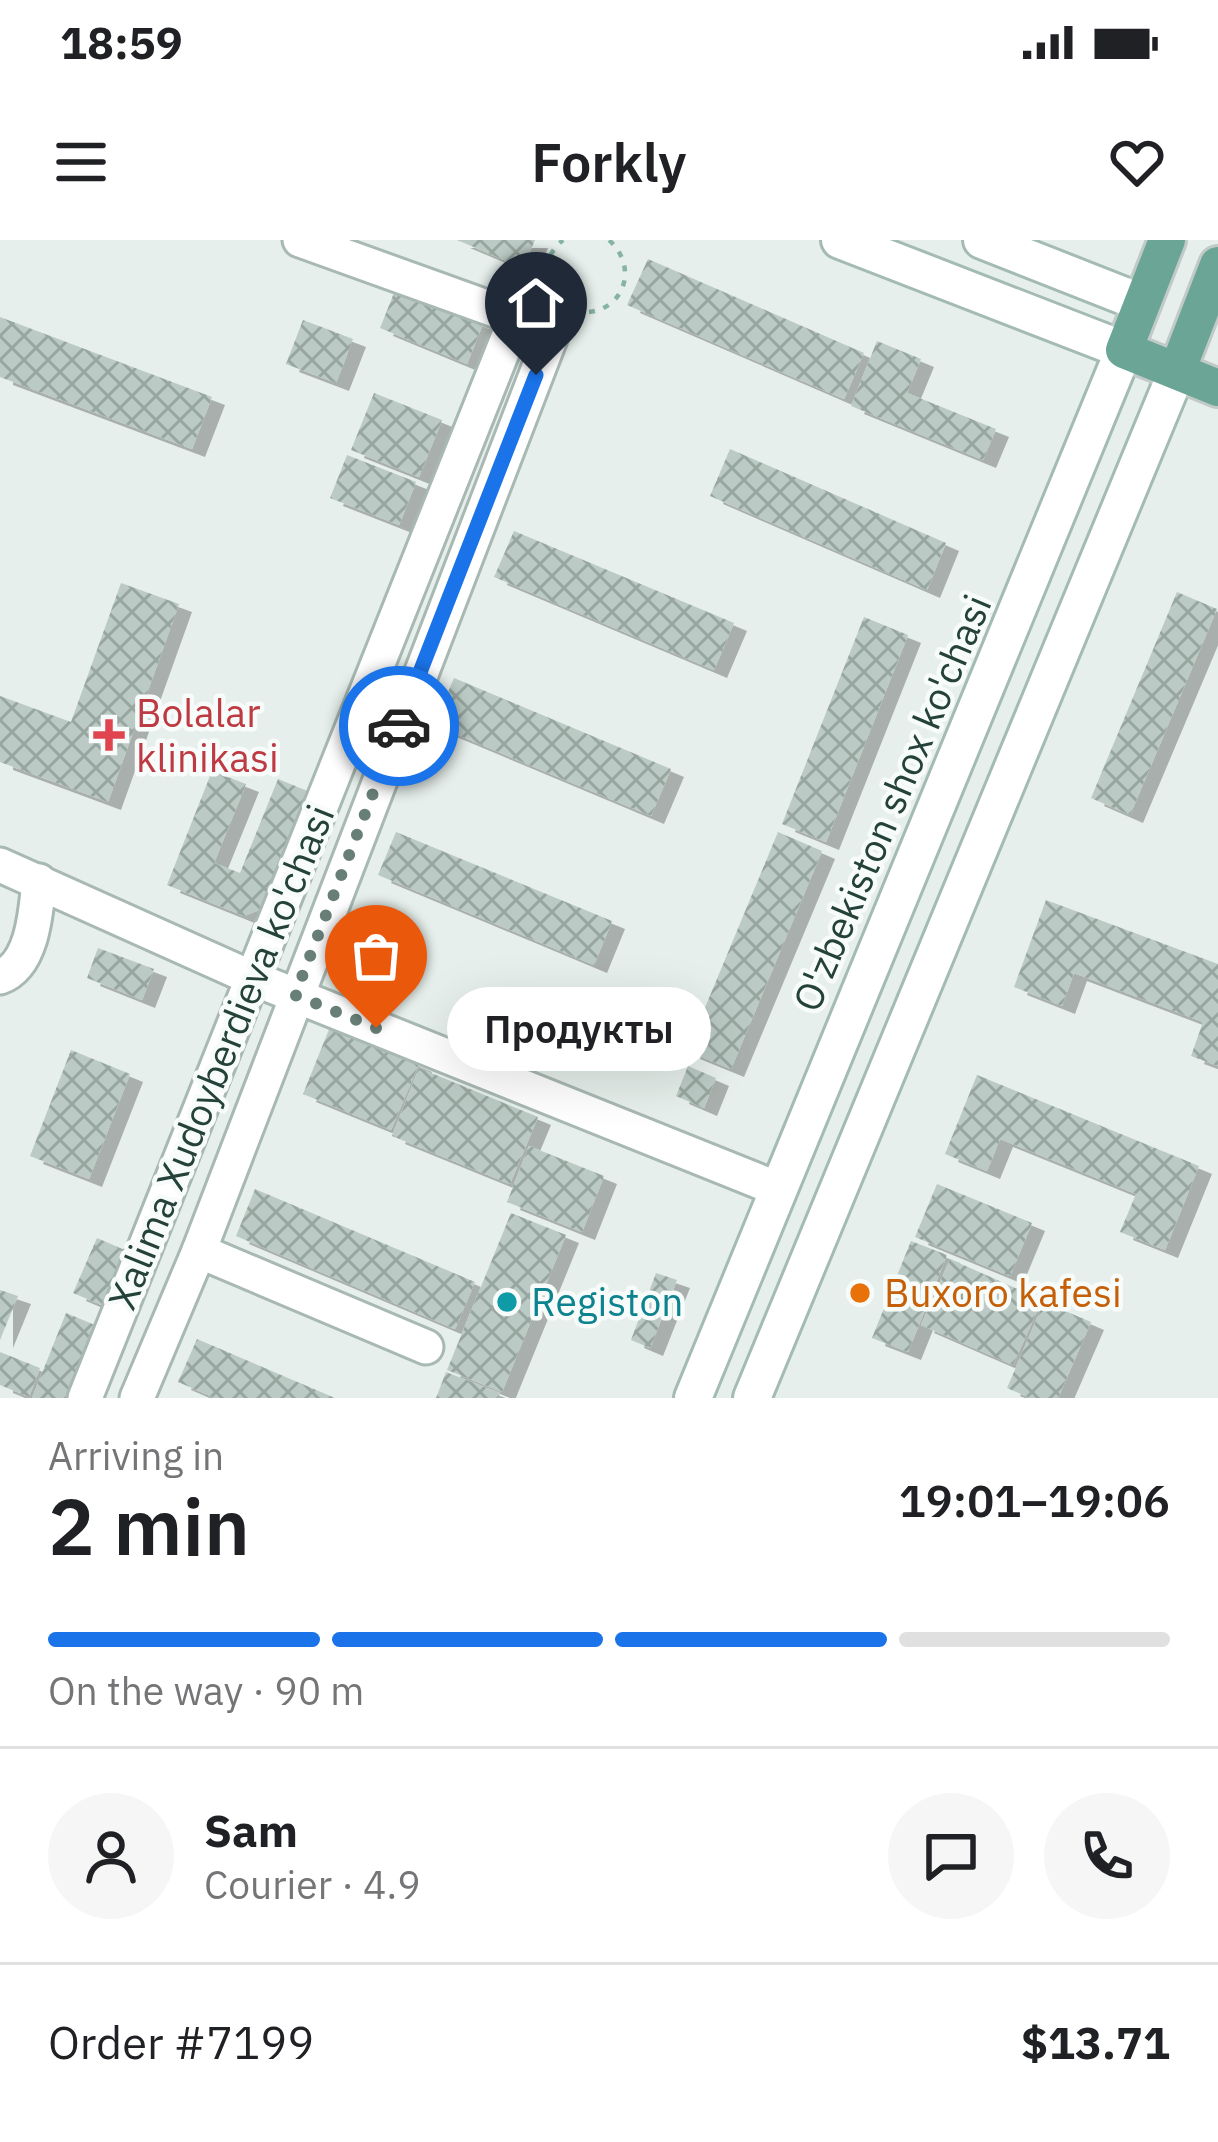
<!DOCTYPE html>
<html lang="en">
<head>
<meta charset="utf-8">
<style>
  body { margin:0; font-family:"IBM Plex Sans",sans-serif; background:#f6f6f6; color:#202124; height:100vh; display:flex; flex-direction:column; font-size:45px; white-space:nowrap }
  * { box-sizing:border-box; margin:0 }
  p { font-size:39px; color:#757577 }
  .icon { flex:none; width:66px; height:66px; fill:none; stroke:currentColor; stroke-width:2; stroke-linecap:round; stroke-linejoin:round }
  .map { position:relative; height:1158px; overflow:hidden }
  .side { display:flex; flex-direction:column; background:#fff; flex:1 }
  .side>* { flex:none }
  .pin { position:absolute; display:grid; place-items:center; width:102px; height:102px; color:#fff; margin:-123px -51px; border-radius:50% 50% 50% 0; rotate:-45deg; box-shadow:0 0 12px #0007 }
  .pin .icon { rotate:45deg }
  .courier { position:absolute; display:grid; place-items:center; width:120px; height:120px; margin:-60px; border:9px solid #1a73e8; border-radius:50%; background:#fff; color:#222; box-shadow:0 3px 15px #0007 }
  .bubble { position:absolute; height:84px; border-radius:42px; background:#fff; box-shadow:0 12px 48px #0002; font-size:39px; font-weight:600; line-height:84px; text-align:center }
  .overview em { font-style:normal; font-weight:600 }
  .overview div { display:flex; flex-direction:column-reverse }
  .overview { display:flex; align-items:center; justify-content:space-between; height:204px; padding:0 48px }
  h1 { font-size:78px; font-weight:600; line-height:90px }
  .bar { display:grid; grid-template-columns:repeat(4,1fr); gap:18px 12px; align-content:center; height:144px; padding:0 48px }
  .bar i { height:15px; border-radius:9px; background:#e0e0e0 }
  .bar .on { background:#1a73e8 }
  .bar p { grid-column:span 4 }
  .line { display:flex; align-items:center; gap:30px; padding:0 48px; border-top:3px solid #e0e0e0 }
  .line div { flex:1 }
  .round { display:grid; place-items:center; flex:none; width:126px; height:126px; border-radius:63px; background:#f6f6f6 }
  .status { display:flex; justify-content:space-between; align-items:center; height:84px; padding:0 60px; background:#fff; direction:ltr }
  .status svg { height:33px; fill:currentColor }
  header { display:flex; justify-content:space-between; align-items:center; height:156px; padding:0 48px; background:#fff; font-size:54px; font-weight:600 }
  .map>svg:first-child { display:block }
  .building { fill:url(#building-cross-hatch); filter:url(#shadow) }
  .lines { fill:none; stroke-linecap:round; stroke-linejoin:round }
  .street-casing { stroke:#a8b8b2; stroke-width:39 }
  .secondary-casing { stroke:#a4bbb3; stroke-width:42 }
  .primary-casing { stroke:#c2cac8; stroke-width:42 }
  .path { stroke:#86b3a5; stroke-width:4.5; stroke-dasharray:6 9; stroke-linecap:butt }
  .street { stroke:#fff; stroke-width:33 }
  .secondary { stroke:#fff; stroke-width:36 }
  .primary { stroke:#6aa596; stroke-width:36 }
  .done { stroke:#687f78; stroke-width:12; stroke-dasharray:0 21.6 }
  .route { stroke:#1a73e8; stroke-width:15 }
  .health-dot { fill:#e0444e; stroke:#f7fbf9; stroke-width:4.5 }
  .food-dot { fill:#e8710a; stroke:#f7fbf9; stroke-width:4.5 }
  .culture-dot { fill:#0f9aa8; stroke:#f7fbf9; stroke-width:4.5 }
  .labels { text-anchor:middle; stroke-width:9; stroke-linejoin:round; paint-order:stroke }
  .health-label { font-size:39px; fill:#be3a42; stroke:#f7fbf9; text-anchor:start }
  .street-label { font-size:39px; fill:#24423a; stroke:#f7fbf9 }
  .food-label { font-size:39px; fill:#c56008; stroke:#f7fbf9; text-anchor:start }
  .culture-label { font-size:39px; fill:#0d838f; stroke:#f7fbf9; text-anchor:start }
</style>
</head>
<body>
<div class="status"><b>18:59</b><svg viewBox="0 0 49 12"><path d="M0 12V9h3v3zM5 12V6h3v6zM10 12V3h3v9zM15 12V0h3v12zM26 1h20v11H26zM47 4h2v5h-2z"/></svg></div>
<header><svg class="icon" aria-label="menu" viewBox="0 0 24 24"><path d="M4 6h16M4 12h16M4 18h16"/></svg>Forkly<svg class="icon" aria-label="heart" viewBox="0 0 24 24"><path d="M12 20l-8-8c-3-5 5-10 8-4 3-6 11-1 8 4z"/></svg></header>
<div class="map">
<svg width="1218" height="1158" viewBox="0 0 1218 1158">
  <defs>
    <pattern id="building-cross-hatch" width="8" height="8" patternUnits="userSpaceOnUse" patternTransform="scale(3)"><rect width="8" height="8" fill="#bbcac4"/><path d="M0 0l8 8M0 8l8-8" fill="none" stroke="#98a6a0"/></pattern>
    <filter id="shadow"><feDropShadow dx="13" dy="8" stdDeviation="0" flood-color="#0004"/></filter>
  </defs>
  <rect width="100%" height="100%" fill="#e6efeb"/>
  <!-- building -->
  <g class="building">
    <polygon points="457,0 535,0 523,28"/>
    <polygon points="648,19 864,113 844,159 627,65"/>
    <polygon points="396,48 483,84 467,124 380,88"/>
    <polygon points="0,77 212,157 192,209 0,137"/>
    <polygon points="303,80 353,99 336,143 286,124"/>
    <polygon points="877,101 921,119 907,153 996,189 983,220 851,166"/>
    <polygon points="374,153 442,180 419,237 351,210"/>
    <polygon points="730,209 946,303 927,350 710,256"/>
    <polygon points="347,215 416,242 399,285 330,258"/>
    <polygon points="514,291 734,383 714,430 494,337"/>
    <polygon points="121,343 179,364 108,562 0,522 0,456 71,482"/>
    <polygon points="1177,352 1217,369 1130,575 1091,558"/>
    <polygon points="864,377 908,395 826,602 782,584"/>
    <polygon points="454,438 671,529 651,576 434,485"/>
    <polygon points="212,531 246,544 214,623 240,633 278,539 310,552 264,668 244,676 167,645"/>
    <polygon points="396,592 612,681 594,725 378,635"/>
    <polygon points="778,592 822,611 731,829 687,811"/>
    <polygon points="1046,660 1218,724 1218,826 1191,816 1203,782 1074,733 1062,766 1014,747"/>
    <polygon points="98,708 154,729 142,760 87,738"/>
    <polygon points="361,708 394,721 381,754 349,741"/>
    <polygon points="330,787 419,824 391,890 303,854"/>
    <polygon points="71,810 130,834 89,939 30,916"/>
    <polygon points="688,826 716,838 704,868 676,856"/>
    <polygon points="419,828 538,877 510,944 392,896"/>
    <polygon points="977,835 1199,926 1165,1010 1120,992 1136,954 1000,899 987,931 945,914"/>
    <polygon points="529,906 604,936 582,992 507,962"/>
    <polygon points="937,944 1032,983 1010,1036 915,997"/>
    <polygon points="255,949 475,1042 455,1089 236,996"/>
    <polygon points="511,973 566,995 502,1152 447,1130"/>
    <polygon points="97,998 127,1011 104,1066 73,1053"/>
    <polygon points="911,1001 947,1015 908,1112 872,1098"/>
    <polygon points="950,1019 1042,1060 1013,1125 921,1085"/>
    <polygon points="656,1033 677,1040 650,1108 631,1100"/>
    <polygon points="0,1050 18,1056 0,1100"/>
    <polygon points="1044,1062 1091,1082 1058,1158 1030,1158 1007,1148"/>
    <polygon points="66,1073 95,1085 66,1158 32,1158"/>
    <polygon points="197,1099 335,1158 215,1158 178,1142"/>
    <polygon points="0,1112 40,1128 29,1157 0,1145"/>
    <polygon points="446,1132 500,1153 498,1158 436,1158"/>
  </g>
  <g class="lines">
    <defs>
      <g id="street">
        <polyline points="0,625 252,738 778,949"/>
        <path d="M0,737C33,725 36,671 39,641"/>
        <polyline points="199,1011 426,1107"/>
        <polyline points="85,1158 517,75"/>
        <polyline points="137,1158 199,1011 553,91 300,0"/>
      </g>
      <g id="secondary">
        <polyline points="982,0 1142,63"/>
        <polyline points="693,1158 1124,110 840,0"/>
        <polyline points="752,1158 1177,131"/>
      </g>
      <g id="primary">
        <polyline points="1167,0 1124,110 1218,148"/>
        <polyline points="1177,131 1218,25"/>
      </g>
    </defs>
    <!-- street casing -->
    <use href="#street" class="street-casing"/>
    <!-- secondary casing -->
    <use href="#secondary" class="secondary-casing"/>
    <!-- primary casing -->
    <use href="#primary" class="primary-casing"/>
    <!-- path -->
    <g class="path">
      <path d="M554,58C542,37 544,16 563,0"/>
      <path d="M574,71C619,80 643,31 609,0"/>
    </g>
    <!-- street -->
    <use href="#street" class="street"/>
    <!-- secondary -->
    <use href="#secondary" class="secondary"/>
    <!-- primary -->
    <use href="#primary" class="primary"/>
  </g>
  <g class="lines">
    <!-- done -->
    <polyline class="done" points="376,788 295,755 399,486"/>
    <!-- route -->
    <polyline class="route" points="399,486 536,135"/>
  </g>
  <!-- markers -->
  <path class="health-dot" d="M103 477h12v12h12v12h-12v12h-12v-12h-12v-12h12z"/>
  <circle class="food-dot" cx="860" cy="1053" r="12"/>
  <circle class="culture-dot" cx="507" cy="1062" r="12"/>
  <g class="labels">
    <!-- health labels -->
    <g class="health-label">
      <text x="136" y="487">Bolalar<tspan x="136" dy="45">klinikasi</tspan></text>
    </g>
    <!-- street labels -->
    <g class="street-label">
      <text transform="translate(892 563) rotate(-67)" y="14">O'zbekiston shox ko'chasi</text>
      <text transform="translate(221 817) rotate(-68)" y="14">Xalima Xudoyberdieva ko'chasi</text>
    </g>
    <!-- food labels -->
    <g class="food-label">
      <text x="884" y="1067">Buxoro kafesi</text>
    </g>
    <!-- culture labels -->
    <g class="culture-label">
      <text x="531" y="1076">Registon</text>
    </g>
  </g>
</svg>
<div class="pin" style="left:376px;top:788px;background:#ea580c"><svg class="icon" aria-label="bag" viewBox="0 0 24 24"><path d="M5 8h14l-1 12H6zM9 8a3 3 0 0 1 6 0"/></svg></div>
<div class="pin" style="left:536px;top:135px;background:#1f2937"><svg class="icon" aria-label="home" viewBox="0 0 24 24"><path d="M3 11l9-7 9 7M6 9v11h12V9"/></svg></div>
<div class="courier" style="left:399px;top:486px"><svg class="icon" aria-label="car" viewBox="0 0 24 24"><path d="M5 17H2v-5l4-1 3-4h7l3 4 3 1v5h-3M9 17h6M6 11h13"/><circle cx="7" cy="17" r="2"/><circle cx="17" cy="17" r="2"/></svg></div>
<div class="bubble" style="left:447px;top:747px;width:264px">Продукты</div>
</div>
<section class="side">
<div class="overview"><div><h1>2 min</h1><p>Arriving in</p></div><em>19:01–19:06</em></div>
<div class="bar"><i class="on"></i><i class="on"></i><i class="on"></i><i></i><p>On the way · 90 m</p></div>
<div class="line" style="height:216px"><a class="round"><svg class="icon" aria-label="person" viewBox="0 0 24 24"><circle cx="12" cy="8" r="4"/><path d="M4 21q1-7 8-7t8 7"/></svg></a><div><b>Sam</b><p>Courier · 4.9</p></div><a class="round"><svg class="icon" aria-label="chat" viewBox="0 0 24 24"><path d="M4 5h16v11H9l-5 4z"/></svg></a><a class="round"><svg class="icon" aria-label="phone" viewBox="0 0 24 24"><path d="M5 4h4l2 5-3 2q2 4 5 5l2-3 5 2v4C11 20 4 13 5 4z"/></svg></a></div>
<div class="line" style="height:156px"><div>Order #7199</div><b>$13.71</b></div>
</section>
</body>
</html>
